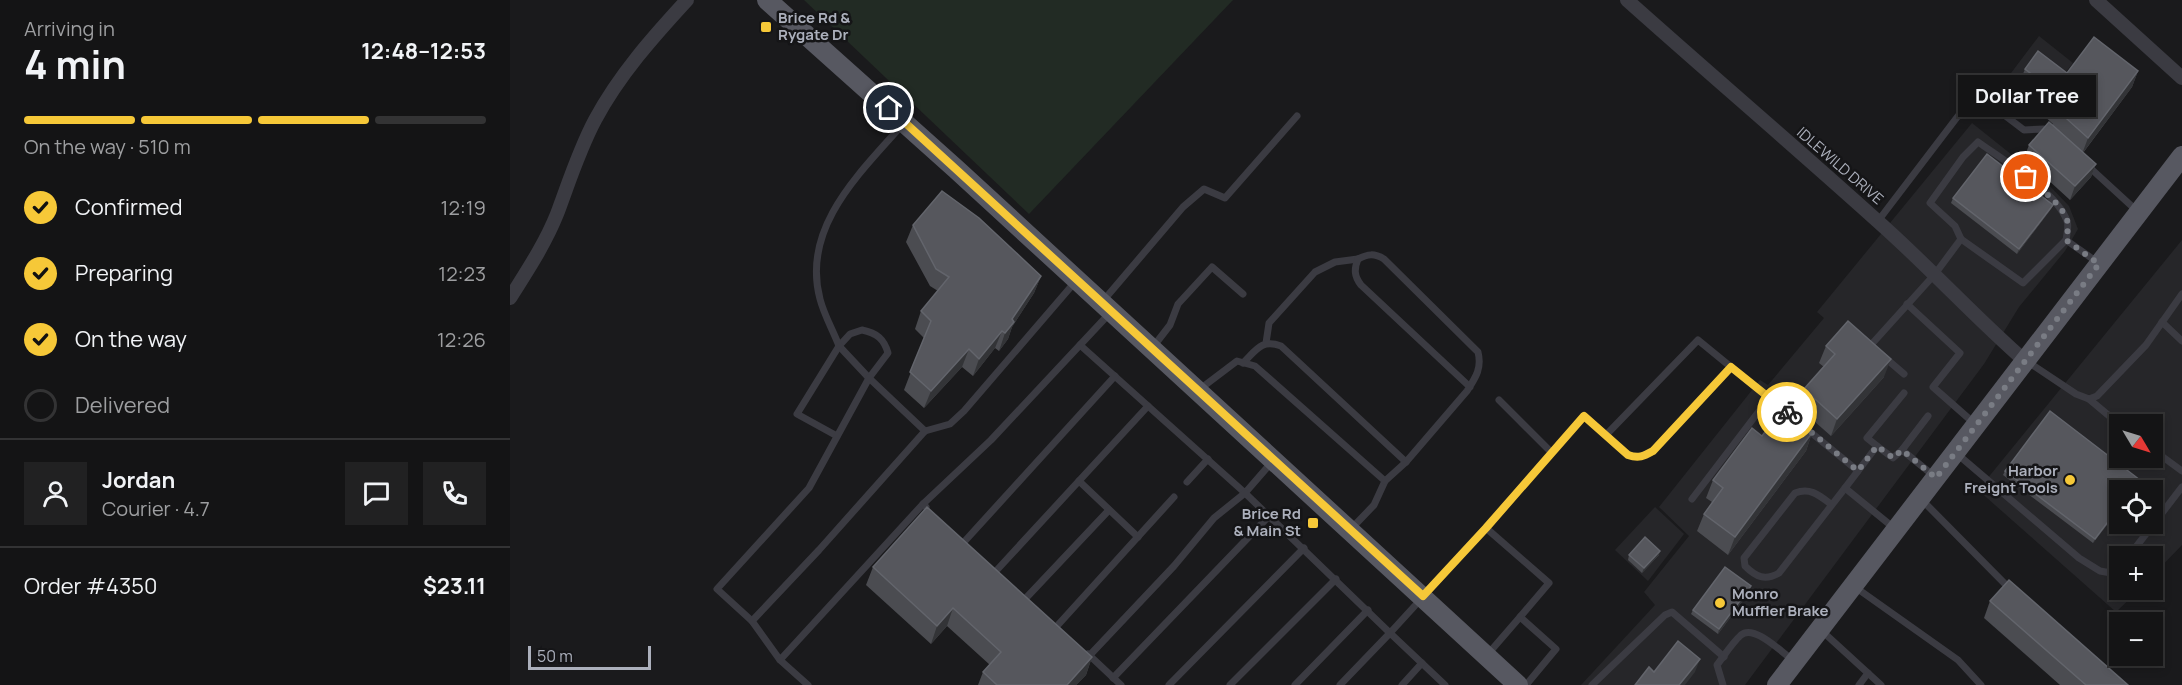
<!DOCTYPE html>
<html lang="en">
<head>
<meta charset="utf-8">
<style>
  body { margin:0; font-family:Manrope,sans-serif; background:#212122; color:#f1f3f6; height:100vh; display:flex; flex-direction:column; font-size:22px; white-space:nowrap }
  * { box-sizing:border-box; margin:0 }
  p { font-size:20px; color:#9d9ea0 }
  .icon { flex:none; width:33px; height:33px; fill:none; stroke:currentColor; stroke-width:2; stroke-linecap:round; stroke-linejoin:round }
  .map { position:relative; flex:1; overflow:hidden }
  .sheet { display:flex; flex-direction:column; background:#141415; width:510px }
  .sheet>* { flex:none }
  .needle { width:39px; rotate:128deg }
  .tools { position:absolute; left:1599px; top:414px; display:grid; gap:12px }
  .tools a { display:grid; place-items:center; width:54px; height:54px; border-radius:0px; background:#141415; box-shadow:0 3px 9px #0003,0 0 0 2px #333334; font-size:30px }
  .scale { position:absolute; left:18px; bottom:15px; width:123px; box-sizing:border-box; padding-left:6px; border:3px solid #acb0bc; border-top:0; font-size:16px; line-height:21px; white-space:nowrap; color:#acb0bc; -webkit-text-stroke:4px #151517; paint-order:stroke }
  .pin { position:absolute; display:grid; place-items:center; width:51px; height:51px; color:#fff; margin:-26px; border:3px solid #fff; border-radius:50%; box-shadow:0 2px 6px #0007 }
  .courier { position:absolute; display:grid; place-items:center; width:60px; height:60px; margin:-30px; border:4px solid #f6c838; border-radius:50%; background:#fff; color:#222; box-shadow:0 2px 8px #0007 }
  .bubble { position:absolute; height:42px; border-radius:0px; background:#141415; box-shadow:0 3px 9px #0003,0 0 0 2px #333334; font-size:20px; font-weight:700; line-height:42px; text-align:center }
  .head em { font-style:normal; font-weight:700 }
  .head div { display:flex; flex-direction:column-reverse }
  .head { display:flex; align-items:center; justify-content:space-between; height:102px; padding:0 24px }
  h1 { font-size:39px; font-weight:700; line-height:45px }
  .bar { display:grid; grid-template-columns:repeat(4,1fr); gap:9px 6px; align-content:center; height:72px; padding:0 24px }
  .bar i { height:8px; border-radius:4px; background:#333334 }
  .bar .selected { background:#f6c838 }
  .bar p { grid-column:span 4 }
  .line { display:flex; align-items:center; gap:15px; padding:0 24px; border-top:2px solid #333334 }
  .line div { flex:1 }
  .round { display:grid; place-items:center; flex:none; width:63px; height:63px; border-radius:0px; background:#212122 }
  ol { padding:0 24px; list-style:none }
  li { display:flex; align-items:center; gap:18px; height:66px }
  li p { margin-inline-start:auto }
  li .icon { padding:6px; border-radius:50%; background:#f6c838; color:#111; stroke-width:4 }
  li:last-child { color:#9d9ea0 }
  li i { width:33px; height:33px; border:3px solid #333334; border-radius:50% }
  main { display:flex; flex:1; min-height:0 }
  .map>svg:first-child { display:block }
  .built { fill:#262629; fill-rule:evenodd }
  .green { fill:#222b24 }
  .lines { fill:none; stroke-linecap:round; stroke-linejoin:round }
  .service { stroke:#3b3b42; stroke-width:7 }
  .minor { stroke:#3b3b42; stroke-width:14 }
  .primary { stroke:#575861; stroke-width:20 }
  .wall { fill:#4b4c51 }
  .shaded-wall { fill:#333437 }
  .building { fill:#56575d; stroke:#63656c; stroke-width:1.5 }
  .done { stroke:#797c84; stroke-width:6; stroke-dasharray:0 10.8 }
  .route { stroke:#f6c838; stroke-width:8 }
  .poi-dot { fill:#f6c838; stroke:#151517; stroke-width:2 }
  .labels { text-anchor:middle; stroke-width:5; stroke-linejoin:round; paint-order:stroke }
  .poi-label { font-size:15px; font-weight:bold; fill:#acb0bc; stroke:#151517; text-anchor:start }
  .street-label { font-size:15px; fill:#acb0bc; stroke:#151517 }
</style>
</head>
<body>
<main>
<section class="sheet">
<div class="head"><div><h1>4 min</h1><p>Arriving in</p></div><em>12:48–12:53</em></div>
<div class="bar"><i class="selected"></i><i class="selected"></i><i class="selected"></i><i></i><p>On the way · 510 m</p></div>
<ol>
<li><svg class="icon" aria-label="check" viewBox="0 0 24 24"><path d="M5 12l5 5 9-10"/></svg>Confirmed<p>12:19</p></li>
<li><svg class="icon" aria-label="check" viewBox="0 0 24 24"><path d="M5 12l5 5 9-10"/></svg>Preparing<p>12:23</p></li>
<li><svg class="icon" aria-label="check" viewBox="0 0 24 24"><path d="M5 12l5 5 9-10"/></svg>On the way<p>12:26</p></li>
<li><i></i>Delivered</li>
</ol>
<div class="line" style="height:108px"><a class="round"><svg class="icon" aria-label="person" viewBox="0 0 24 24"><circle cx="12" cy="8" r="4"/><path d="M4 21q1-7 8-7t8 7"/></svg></a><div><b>Jordan</b><p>Courier · 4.7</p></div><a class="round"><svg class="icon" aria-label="chat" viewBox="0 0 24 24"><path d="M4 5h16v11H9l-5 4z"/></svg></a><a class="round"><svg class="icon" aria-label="phone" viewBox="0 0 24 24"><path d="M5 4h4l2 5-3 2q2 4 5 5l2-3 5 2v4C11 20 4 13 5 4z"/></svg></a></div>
<div class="line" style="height:78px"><div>Order #4350</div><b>$23.11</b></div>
</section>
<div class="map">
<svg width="1672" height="685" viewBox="0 0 1672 685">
  <rect width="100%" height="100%" fill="#1a1a1c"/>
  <!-- built -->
  <g class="built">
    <polygon points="1529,36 1563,63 1527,108 1495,81"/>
    <polygon points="1462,123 1536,182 1559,206 1568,229 1555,251 1509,307 1474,364 1235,685 1071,685 1145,605 1134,592 1179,536 1149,507 1250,380 1258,385 1314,318 1307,312"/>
    <path d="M1672,240V545L1643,575L1642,556H1610V590H1629L1606,612L1468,490ZM1610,424H1642V458H1610ZM1610,490H1642V524H1610Z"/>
    <polygon points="1145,507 1174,534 1138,581 1105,550"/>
  </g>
  <!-- green -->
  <polygon class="green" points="294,0 723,0 519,214"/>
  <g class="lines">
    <!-- service -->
    <g class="service">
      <polyline points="1578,166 1627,211"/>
      <polyline points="1368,221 1461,99 1468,95 1514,130 1534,129 1540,133"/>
      <polyline points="1451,239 1513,283 1556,240"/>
      <polyline points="593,301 673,207 694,189 715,198 787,116"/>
      <polyline points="1397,304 1450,353 1423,387 1465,424"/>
      <polyline points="1652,322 1672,341"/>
      <path d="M352,330C367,333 374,339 378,353L359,378L329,346L340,334Z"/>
      <polyline points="756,343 759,323 805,272 825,262 848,259"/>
      <polyline points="570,345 735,493 761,463"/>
      <path d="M1360,346L1425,274L1451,239L1445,226L1420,203L1453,157L1468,142C1493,160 1547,192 1557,221C1559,226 1557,234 1556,240L1587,262"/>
      <polyline points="643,347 660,325 668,304 702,267 733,294"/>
      <polyline points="1373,356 1394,374"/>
      <polyline points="1518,362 1566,394 1579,399 1587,396 1636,345 1672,294"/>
      <path d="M733,363C747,349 752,339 771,346L896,462"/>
      <polyline points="690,389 727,361 745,366 875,481 864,505 841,529"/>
      <polyline points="1579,399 1610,425"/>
      <polyline points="989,400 1041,452"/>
      <path d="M1096,435C1112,450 1120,465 1143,451L1221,367"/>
      <path d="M327,436L287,414L329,346C323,330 314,315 310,299C291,227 350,173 393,124"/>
      <polyline points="1367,446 1383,458 1392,450 1424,476"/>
      <polyline points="1642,449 1672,471"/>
      <polyline points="1392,450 1418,416"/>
      <polyline points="1446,453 1569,558 1590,571 1601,573 1610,569"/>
      <polyline points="1348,471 1367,446 1357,438 1394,393"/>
      <polyline points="569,481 628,537"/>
      <path d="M875,481L896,462L957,391C966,377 972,368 968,352L874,259C864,253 858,254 848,259C844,269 844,276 851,285L960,387"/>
      <polyline points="677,482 698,459"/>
      <polyline points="1182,499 1259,398"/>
      <polyline points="1412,500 1501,590"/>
      <polyline points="413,504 270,660 242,621 207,589 299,488 359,378 415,431"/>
      <path d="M1322,505C1310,496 1301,487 1285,493L1234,558L1235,566C1246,577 1255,581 1269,573L1335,488"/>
      <polyline points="416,507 413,504 481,440 599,314"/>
      <polyline points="976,528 1039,583 1010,617 1046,649 1016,685"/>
      <polyline points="454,542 605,376"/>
      <polyline points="1619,556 1672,487"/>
      <polyline points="486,571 638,406"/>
      <polyline points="1345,587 1448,660 1471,685"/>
      <polyline points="516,598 599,510"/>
      <polyline points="242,621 309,550 415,431 440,424 454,411 565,282"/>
      <polyline points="547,626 664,497"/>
      <polyline points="1312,631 1371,685"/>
      <polyline points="578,654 611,685"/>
      <polyline points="978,654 1010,617"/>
      <polyline points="579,656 664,566 704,518 735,493 880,633 976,528 1074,416 1096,435 1188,340 1348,471 1335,488 1384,528"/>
      <polyline points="270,660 298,685"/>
      <polyline points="603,678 759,516"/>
      <polyline points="659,685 794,548"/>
      <polyline points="720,685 826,579"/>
      <polyline points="785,685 858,610"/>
      <polyline points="830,685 880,633 935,685"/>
      <polyline points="892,685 912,663"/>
      <polyline points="1082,685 1155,615 1162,612 1214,657"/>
      <path d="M1213,685L1207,665C1214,656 1222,643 1231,635C1244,624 1271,652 1283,660"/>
      <polyline points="1349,685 1358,673"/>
    </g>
    <!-- minor -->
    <g class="minor">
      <path d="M1117,0C1202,76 1289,150 1373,226C1422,270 1466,318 1515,361"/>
      <polyline points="1586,0 1672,78"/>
      <path d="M0,298C17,271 35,244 47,214C59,182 69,150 85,120C109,75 143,37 177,0"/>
    </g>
    <!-- primary -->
    <g class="primary">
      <polyline points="257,0 446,169 1008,685"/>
      <polyline points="1267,685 1672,156"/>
    </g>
  </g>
  <!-- wall -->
  <g class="wall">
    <polygon points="1515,69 1557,73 1628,71 1622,87 1573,153 1586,164 1581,177 1560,200 1514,158 1519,145 1542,125 1543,124 1532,114 1535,107 1508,86"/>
    <polygon points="1443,198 1543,205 1541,209 1507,254 1441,203"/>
    <polygon points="403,225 531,276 524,293 502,327 498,339 489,351 485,348 463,376 452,367 414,408 394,390 414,338 405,329 411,311 428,291 420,286 396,242"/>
    <polygon points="1316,346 1374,377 1321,436 1288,407 1294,389 1314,367 1309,363"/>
    <polygon points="1302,433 1296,451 1218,555 1187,531 1194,514 1202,502 1196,498 1203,480 1252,436"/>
    <polygon points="1495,471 1630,480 1628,484 1623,490 1610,490 1610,508 1583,543 1493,475"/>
    <polygon points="1119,555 1149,555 1132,573 1118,560"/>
    <polygon points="363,567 582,657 576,675 566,685 468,685 473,672 480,665 437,626 421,644 356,585"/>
    <polygon points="1240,591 1208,634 1181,614 1183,610"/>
    <polygon points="1480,601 1618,685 1550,685 1474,618"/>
  </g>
  <!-- shaded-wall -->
  <g class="shaded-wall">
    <polygon points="1628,71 1622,87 1572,154 1578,138"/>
    <polygon points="1586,164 1581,177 1560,200 1565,186"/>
    <polygon points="1543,205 1541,209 1507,254 1509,249"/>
    <polygon points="531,276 524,293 502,327 498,339 489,351 495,333 502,319"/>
    <polygon points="492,331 485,348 463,376 469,359"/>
    <polygon points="459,349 452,367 414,408 421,391"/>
    <polygon points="1381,359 1374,377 1321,436 1327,419"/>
    <polygon points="1302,433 1296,451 1218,555 1225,537"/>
    <polygon points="1610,506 1610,508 1583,543 1585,539"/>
    <polygon points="1150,551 1149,555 1132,573 1134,568"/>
    <polygon points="1241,586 1240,591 1208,634 1209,629"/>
    <polygon points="443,608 437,626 421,644 427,626"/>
    <polygon points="582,657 576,675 566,685 557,685"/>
    <polygon points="1190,659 1185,672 1175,685 1169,685"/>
  </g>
  <!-- building -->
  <g class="building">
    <polygon points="1584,37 1628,71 1578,138 1548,111 1550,108 1538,97 1543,91 1515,69 1528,51 1557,73"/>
    <polygon points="1539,122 1586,164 1565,186 1519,145"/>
    <polygon points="1477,154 1543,205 1509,249 1443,198"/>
    <polygon points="432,191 469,218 531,276 502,319 504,322 495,333 492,331 469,359 459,349 421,391 400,372 421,321 411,311 439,277 426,269 403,225"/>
    <polygon points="1338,321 1381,359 1327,419 1294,389 1325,354 1316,346"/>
    <polygon points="1271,410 1302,433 1225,537 1194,514 1213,488 1203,480 1242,428 1252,436"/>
    <polygon points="1540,411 1630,480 1621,490 1610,490 1610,506 1585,539 1495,471"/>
    <polygon points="417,507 582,657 557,685 487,685 473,672 491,652 443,608 427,626 363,567"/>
    <polygon points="1135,537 1150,551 1134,568 1119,555"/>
    <polygon points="1215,567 1241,586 1209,629 1183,610"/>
    <polygon points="1499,580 1618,685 1576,685 1480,601"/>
    <polygon points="1168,641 1190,659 1169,685 1125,685 1139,667 1144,672"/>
  </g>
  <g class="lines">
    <!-- done -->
    <path class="done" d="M1277,412L1348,471L1367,446L1383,458L1392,450L1426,478L1589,264L1556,240C1557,235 1558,230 1558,225C1557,208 1529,187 1516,177"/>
    <!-- route -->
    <path class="route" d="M379,108L913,596L976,528L1074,416L1118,455C1129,459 1134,456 1143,451L1221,367L1277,412"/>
  </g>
  <!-- markers -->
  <g class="poi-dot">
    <rect x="250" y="21" width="12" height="12" rx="3"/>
    <circle cx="1560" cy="480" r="6"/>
    <rect x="797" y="517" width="12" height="12" rx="3"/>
    <circle cx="1210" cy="603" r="6"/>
  </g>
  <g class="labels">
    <!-- poi labels -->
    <g class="poi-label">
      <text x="268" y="23">Brice Rd &amp;<tspan x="268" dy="17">Rygate Dr</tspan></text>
      <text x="1548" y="476" text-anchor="end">Harbor<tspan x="1548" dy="17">Freight Tools</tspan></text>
      <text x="791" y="519" text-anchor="end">Brice Rd<tspan x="791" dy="17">&amp; Main St</tspan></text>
      <text x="1222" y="599">Monro<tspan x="1222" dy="17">Muffler Brake</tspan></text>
    </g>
    <!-- street labels -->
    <g class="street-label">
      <text transform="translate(1330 166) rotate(41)" y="5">IDLEWILD DRIVE</text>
    </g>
  </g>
</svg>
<div class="tools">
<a><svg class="needle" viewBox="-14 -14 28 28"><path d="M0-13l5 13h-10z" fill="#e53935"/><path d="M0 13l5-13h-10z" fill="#9d9ea0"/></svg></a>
<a><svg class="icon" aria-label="locate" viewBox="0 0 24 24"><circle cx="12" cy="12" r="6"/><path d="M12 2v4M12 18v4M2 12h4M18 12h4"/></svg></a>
<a>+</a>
<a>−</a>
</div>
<div class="scale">50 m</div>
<div class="pin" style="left:1516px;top:177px;background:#ea580c"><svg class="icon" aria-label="bag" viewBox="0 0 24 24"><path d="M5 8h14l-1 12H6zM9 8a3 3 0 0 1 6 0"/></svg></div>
<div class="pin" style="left:379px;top:108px;background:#1f2937"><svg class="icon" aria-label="home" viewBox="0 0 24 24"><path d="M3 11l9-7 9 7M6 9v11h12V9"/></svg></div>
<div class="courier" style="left:1277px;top:412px"><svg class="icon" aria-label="bike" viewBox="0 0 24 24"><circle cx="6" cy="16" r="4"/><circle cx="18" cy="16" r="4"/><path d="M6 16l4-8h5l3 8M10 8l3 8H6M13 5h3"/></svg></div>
<div class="bubble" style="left:1448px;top:75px;width:138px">Dollar Tree</div>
</div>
</main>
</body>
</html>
